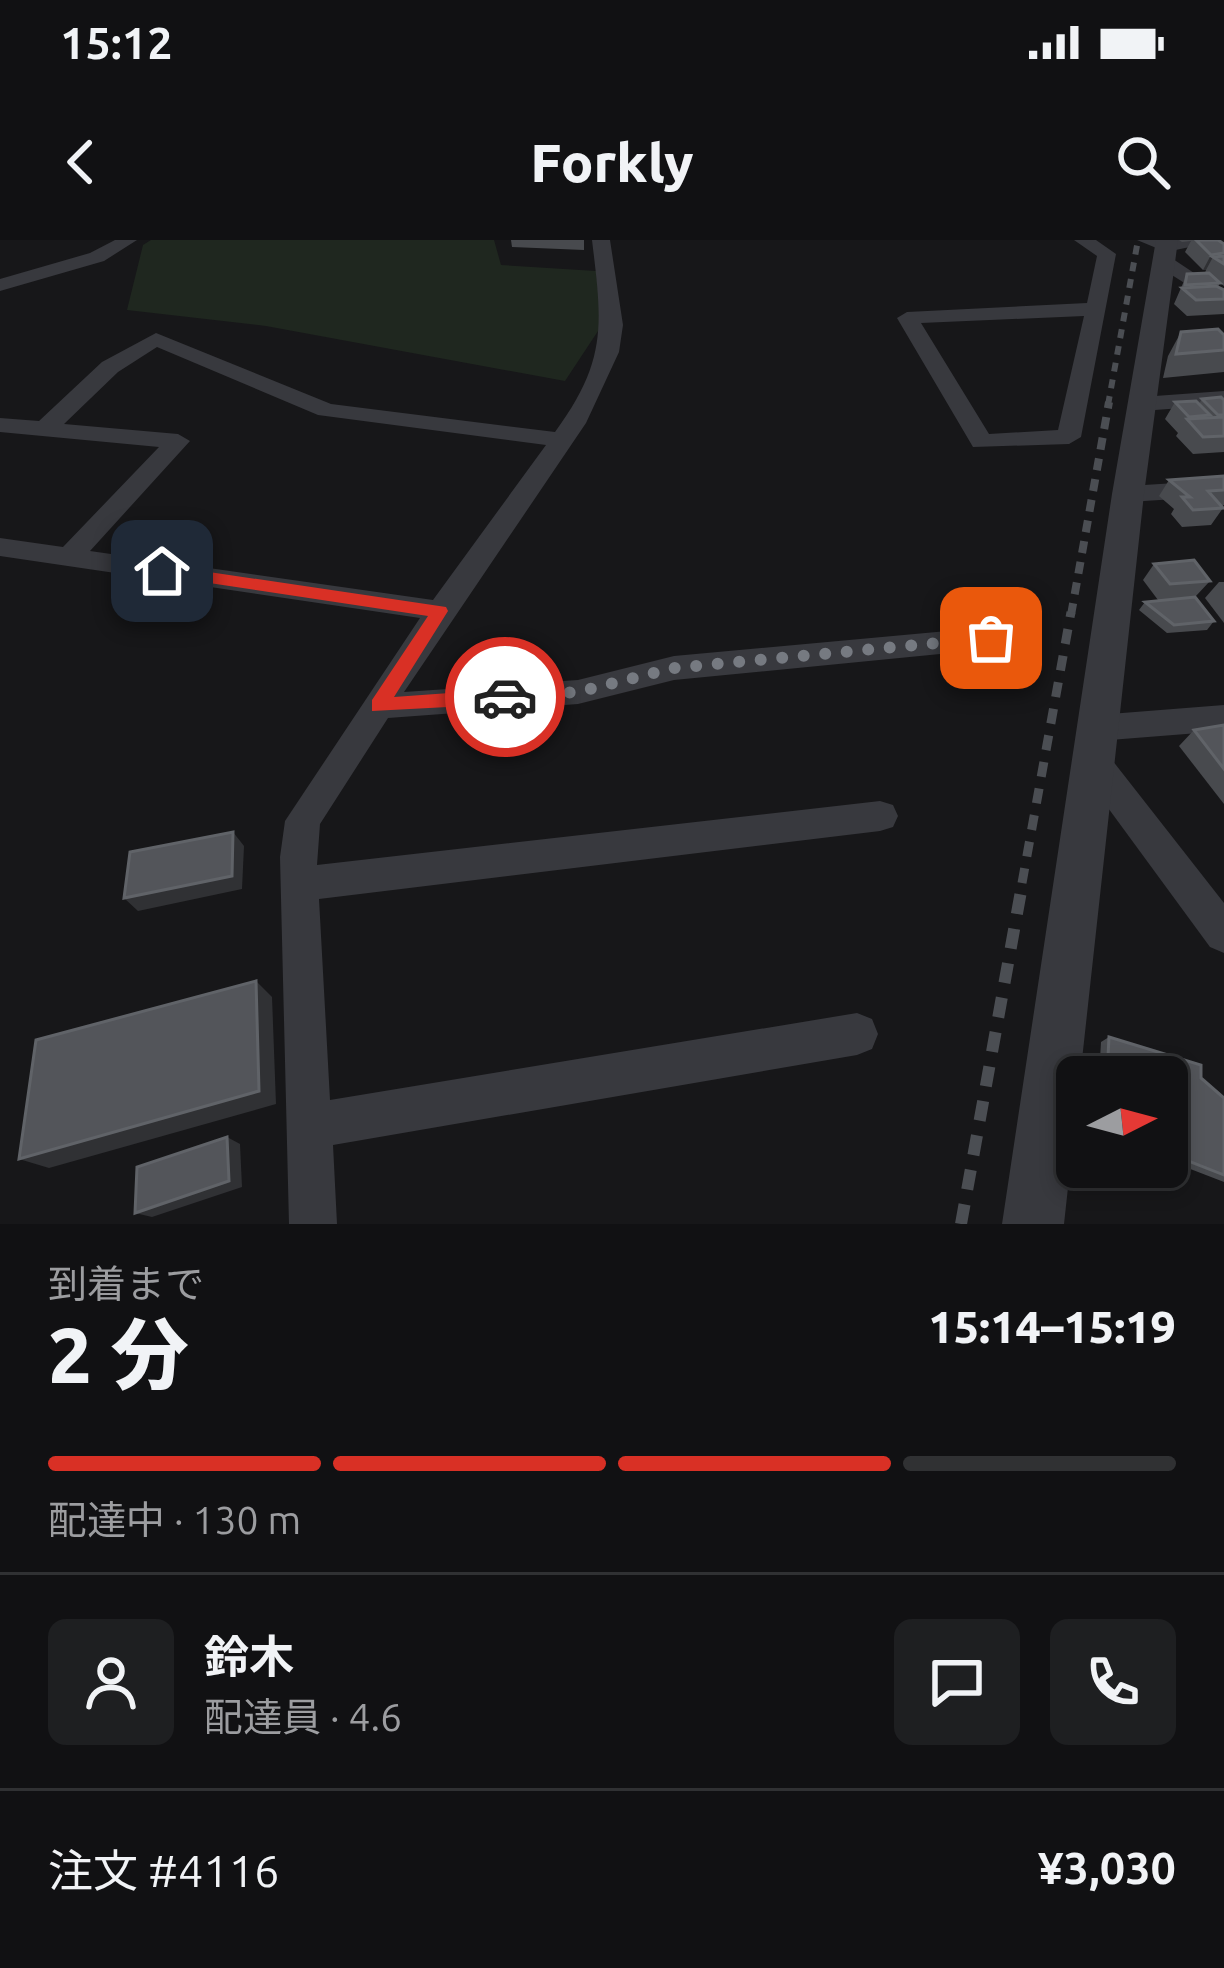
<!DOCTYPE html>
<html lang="ja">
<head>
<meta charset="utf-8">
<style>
  body { margin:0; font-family:Ubuntu,"Noto Sans JP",sans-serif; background:#1e1f21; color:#f1f3f6; height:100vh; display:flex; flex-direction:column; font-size:45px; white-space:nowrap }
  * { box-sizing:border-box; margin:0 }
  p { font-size:39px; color:#9c9da0 }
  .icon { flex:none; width:66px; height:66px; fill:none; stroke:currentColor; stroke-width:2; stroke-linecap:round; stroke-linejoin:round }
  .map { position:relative; height:984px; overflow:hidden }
  .side { display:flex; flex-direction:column; background:#111113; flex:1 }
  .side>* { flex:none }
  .needle { width:78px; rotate:84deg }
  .buttons { position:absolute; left:1056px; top:816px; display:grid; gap:24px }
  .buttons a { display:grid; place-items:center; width:132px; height:132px; border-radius:18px; background:#111113; box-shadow:0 6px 18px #0003,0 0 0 3px #303133; font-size:60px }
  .pin { position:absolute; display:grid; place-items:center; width:102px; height:102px; color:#fff; margin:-51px; border-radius:24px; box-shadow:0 6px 18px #0006 }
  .courier { position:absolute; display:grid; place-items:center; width:120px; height:120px; margin:-60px; border:9px solid #d93025; border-radius:50%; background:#fff; color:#222; box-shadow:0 3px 15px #0007 }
  .overview em { font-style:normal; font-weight:800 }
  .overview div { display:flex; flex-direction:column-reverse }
  .overview { display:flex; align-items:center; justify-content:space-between; height:204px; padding:0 48px }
  h1 { font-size:78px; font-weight:800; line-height:90px }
  .bar { display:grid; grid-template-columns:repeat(4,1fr); gap:18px 12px; align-content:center; height:144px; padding:0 48px }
  .bar i { height:15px; border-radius:9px; background:#303133 }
  .bar .current { background:#d93025 }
  .bar p { grid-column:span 4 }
  .line { display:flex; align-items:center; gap:30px; padding:0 48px; border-top:3px solid #303133 }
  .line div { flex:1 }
  .round { display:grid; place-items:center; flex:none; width:126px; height:126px; border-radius:18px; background:#1e1f21 }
  .status { display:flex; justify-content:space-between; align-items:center; height:84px; padding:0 60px; background:#111113; direction:ltr }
  .status svg { height:33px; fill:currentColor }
  header { display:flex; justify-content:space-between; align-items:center; height:156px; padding:0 48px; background:#111113; font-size:54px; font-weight:800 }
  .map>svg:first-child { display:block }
  .green { fill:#1f271f }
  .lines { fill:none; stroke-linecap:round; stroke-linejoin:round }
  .minor { fill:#38393e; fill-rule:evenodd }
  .tertiary { fill:#38393e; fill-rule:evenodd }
  .rail-far3 { stroke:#4b4e53; stroke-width:6; stroke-dasharray:9 8; stroke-linecap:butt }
  .rail-far2 { stroke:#4b4e53; stroke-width:8; stroke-dasharray:12 9; stroke-linecap:butt }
  .rail-far1 { stroke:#4b4e53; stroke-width:9; stroke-dasharray:15 12; stroke-linecap:butt }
  .rail { stroke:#4b4e53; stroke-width:12; stroke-dasharray:20 15; stroke-linecap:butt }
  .wall { fill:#484a4e }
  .shaded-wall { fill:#303134 }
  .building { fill:#53555a; stroke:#606368; stroke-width:3 }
  .route { fill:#d93025 }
  .done { stroke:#767a81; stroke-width:12; stroke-dasharray:0 21.6 }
</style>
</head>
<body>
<div class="status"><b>15:12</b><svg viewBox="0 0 49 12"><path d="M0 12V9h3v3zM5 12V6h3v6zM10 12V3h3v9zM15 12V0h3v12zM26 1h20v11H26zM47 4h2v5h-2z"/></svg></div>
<header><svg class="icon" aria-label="back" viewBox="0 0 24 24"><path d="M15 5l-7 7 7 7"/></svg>Forkly<svg class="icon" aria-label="search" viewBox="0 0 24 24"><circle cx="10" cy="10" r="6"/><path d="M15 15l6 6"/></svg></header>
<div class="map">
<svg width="1224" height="984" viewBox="0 0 1224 984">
  <rect width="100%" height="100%" fill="#171719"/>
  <!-- green -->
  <polygon class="green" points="151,0 494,0 501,25 596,31 602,85 565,141 266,86 127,70 143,5"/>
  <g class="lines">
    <!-- minor -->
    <g class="minor">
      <polygon points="115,0 137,0 104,21 0,51 0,39 90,13"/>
      <path d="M592,0H610L623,85L619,112L586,183L404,452L578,440L674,416L991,387L1006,398L991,409L674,440L578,464L388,478L320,584L317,625L880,561L893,565L898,576L893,587L880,591L319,659L330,860L857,773L872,779L878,794L872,809L857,815L333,905L337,984H289L280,617L285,581L420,378L0,316V298L63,307L159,207L0,192V178L39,181L102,122L156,93L331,164L555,192C608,120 602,83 592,0ZM157,107L318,175L546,205L433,360L90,311L190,201L178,194L64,184L118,132Z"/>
      <path d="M1074,0H1096L1116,14L1081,197L1069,204L973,207L897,78L907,72L1087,63L1097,16ZM1084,76L1058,190L989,194L921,83Z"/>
      <polygon points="1137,0 1223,0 1166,12"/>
      <polygon points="1156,17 1170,17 1224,53 1224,68 1156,25"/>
      <polygon points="1224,151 1224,165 1141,171 1130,164 1141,157"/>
      <polygon points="1224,240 1224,256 1128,262 1115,254 1128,246"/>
      <polygon points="1224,465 1224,491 1097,501 1085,497 1081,488 1085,479 1097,475"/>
      <polygon points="1093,507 1105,511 1224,663 1224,713 1210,707 1081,531 1076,521 1081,511"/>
    </g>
    <!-- tertiary -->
    <polygon class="tertiary" points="1156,0 1178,0 1144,254 1064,984 1002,984 1112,254"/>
    <!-- rail-far3 -->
    <polyline class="rail-far3" points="1108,165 1138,0"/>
    <!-- rail-far2 -->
    <polyline class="rail-far2" points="1071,375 1109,162"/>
    <!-- rail-far1 -->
    <polyline class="rail-far1" points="1022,643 1071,372"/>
    <!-- rail -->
    <polyline class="rail" points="961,984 1023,640"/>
  </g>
  <!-- wall -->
  <g class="wall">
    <polygon points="511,0 584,0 584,10 512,7"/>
    <polygon points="1179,0 1217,0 1224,4 1224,46 1220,43 1218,47 1224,50 1224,74 1187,76 1174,64 1187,34 1205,33 1206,30 1203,30 1185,12 1191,1 1182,2"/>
    <polygon points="1181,92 1224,95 1224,132 1163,138 1168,116"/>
    <polygon points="1202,159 1224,160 1224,212 1193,214 1176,196 1178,193 1165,179 1175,162 1199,164"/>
    <polygon points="1224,236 1224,265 1221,266 1223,268 1211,285 1182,287 1171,274 1174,269 1159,256 1169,240"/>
    <polygon points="1154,324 1210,341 1195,357 1214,381 1207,390 1167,393 1139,370 1145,362 1158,360 1143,340"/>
    <polygon points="1219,342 1224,342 1224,383 1205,358"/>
    <polygon points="1224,485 1224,564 1179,506 1194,490"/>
    <polygon points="1109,797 1201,838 1224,858 1224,942 1167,920 1167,837 1099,837 1101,802"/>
  </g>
  <!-- shaded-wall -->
  <g class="shaded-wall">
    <polygon points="1224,13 1224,24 1213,17 1206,30 1203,30 1211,15"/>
    <polygon points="233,592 244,606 242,649 138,671 124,658"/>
    <polygon points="256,741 272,757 276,864 49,928 19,919"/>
    <polygon points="227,897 240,904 242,947 152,977 135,973"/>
  </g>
  <!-- building -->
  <g class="building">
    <polygon points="1196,0 1218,0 1224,4 1224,13 1211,15"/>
    <polygon points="1224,16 1224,24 1213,17"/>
    <polygon points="1209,33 1220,43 1185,45 1187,34"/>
    <polygon points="1216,46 1224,50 1224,59 1196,60 1182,48"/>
    <polygon points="1218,89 1224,95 1224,110 1176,114 1181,92"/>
    <polygon points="1221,157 1224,160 1224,175 1218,175 1202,159"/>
    <polygon points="1196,161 1210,175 1189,177 1175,162"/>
    <polygon points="1224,177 1224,196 1203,197 1187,179"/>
    <polygon points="1224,236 1224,250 1208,251 1223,268 1193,270 1182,257 1190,257 1169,240"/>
    <polygon points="1194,320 1210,341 1170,344 1154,324"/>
    <polygon points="1195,357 1214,381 1174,385 1145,362"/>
    <polygon points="1224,485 1224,529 1194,490"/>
    <polygon points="233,592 232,636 124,658 130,612"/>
    <polygon points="256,741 259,851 19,919 36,800"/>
    <polygon points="1109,797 1201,825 1201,838 1224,858 1224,935 1173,915 1173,883 1167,880 1167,837 1107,837"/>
    <polygon points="227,897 229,941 135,973 137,927"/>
  </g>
  <!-- route -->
  <polygon class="route" points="162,325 446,367 448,371 394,457 505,449 515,457 505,464 372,471 372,460 428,376 156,335"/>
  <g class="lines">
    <!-- done -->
    <polyline class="done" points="505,457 578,452 674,428 991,398"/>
  </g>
</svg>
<div class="buttons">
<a><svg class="needle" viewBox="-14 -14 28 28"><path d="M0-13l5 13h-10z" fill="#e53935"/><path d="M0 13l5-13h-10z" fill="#9c9da0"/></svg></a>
</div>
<div class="pin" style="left:991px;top:398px;background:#ea580c"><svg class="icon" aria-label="bag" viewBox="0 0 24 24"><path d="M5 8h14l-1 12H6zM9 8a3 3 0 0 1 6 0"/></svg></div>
<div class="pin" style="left:162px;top:331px;background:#1f2937"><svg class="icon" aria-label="home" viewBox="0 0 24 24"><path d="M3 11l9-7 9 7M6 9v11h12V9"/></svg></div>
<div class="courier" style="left:505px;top:457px"><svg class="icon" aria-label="car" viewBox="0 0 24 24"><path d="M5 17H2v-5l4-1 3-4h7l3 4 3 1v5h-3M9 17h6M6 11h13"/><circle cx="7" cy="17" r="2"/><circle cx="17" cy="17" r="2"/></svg></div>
</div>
<section class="side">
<div class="overview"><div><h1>2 分</h1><p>到着まで</p></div><em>15:14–15:19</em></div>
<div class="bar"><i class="current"></i><i class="current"></i><i class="current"></i><i></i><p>配達中 · 130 m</p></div>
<div class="line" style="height:216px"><a class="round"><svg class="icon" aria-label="person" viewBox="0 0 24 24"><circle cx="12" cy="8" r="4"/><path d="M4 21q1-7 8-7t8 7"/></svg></a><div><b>鈴木</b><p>配達員 · 4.6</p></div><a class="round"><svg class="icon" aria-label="chat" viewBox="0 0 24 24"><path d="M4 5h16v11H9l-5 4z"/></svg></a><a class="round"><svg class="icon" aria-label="phone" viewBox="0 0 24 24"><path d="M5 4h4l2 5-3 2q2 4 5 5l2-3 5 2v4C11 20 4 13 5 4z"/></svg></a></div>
<div class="line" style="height:156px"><div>注文 #4116</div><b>¥3,030</b></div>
</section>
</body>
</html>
